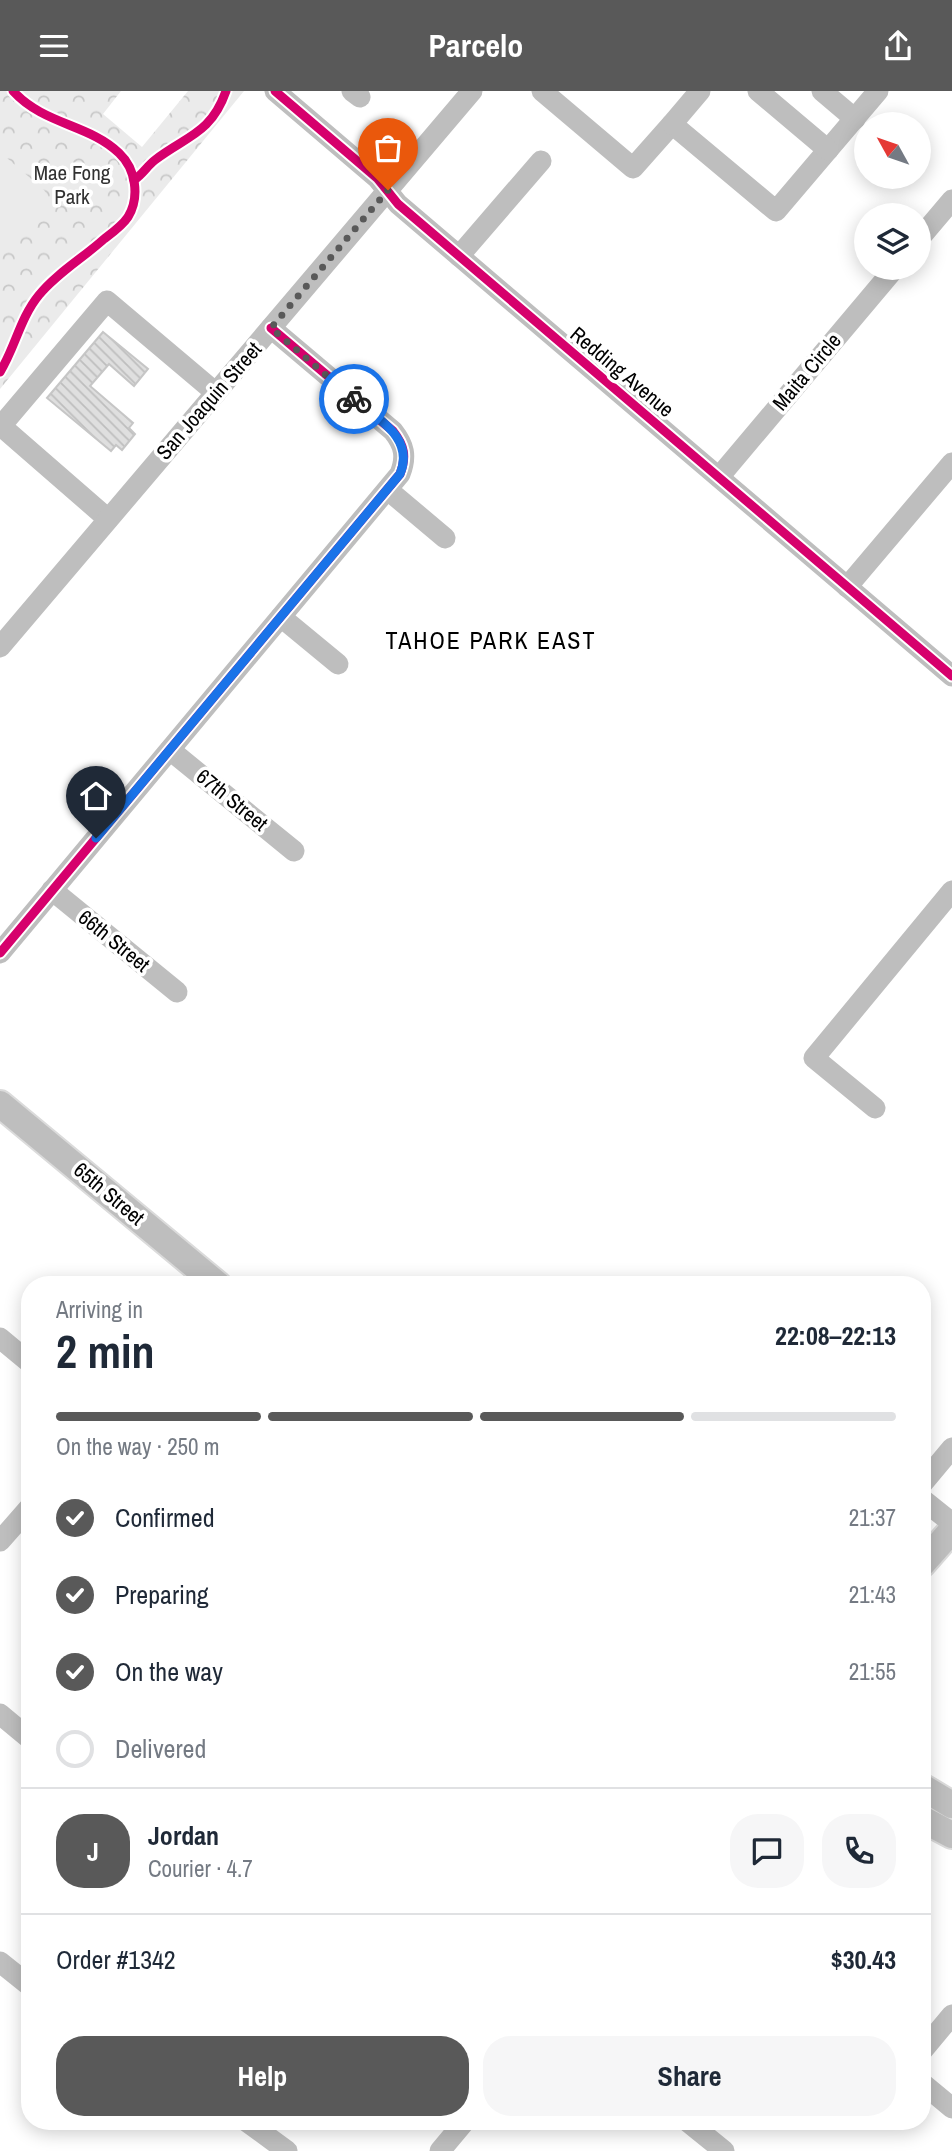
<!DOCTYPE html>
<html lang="en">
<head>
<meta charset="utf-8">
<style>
  body { margin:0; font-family:"Archivo Narrow",sans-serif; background:#f6f6f7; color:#1f2937; height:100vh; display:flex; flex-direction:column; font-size:26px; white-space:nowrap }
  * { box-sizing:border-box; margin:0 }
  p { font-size:23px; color:#747a83 }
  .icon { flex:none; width:38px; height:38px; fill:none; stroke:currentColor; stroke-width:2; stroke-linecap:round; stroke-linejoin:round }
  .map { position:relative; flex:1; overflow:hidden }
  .panel { position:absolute; left:21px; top:1185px; width:910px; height:854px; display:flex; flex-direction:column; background:#fff; border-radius:28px; box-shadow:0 4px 18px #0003 }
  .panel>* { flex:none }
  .needle { width:46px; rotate:310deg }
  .controls { position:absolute; left:854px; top:21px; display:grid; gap:14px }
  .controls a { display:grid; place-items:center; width:77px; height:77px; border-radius:50%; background:#fff; box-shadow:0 4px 18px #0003; font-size:35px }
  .pin { position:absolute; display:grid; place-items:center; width:60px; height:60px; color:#fff; margin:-72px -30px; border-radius:50% 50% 50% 0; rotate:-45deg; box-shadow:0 0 7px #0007 }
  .pin .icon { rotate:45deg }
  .courier { position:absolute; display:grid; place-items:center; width:70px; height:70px; margin:-35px; border:5px solid #1a73e8; border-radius:50%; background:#fff; color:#222; box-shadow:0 2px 9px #0007 }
  .summary em { font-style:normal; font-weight:700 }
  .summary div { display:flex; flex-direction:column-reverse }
  .summary { display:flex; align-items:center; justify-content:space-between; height:119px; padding:0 35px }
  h1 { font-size:46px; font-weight:700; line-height:52px }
  .bar { display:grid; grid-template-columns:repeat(4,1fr); gap:10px 7px; align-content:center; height:84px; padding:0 35px }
  .bar i { height:9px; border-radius:5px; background:#e0e1e3 }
  .bar .selected { background:#595959 }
  .bar p { grid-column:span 4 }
  .line { display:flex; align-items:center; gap:18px; padding:0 35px; border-top:2px solid #e0e1e3 }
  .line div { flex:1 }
  .round { display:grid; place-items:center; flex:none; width:74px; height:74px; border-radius:28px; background:#f6f6f7 }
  ol { padding:0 35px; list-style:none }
  li { display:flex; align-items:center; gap:21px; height:77px }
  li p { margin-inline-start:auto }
  li .icon { padding:7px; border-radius:50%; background:#595959; color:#fff; stroke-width:4 }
  li:last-child { color:#747a83 }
  li i { width:38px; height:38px; border:4px solid #e0e1e3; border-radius:50% }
  .primary-button { display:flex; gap:14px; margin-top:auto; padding:14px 35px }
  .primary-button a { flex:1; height:80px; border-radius:28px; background:#595959; color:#fff; font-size:28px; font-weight:700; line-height:80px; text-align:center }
  .primary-button a+a { background:#f6f6f7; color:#1f2937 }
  header { display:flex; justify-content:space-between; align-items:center; height:91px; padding:0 35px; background:#595959; color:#fff; font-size:32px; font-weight:700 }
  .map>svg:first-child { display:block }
  .park { fill:url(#park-crowns) }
  .pitch { fill:#ebebeb }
  .building { fill:url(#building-back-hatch); stroke:#c6c6c6; stroke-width:2 }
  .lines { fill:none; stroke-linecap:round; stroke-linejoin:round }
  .major-casing { stroke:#dbdbdb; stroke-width:30 }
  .minor { stroke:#bebebe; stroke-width:21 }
  .major { stroke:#bebebe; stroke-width:26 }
  .cycleway-casing { stroke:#fff; stroke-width:13 }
  .cycleway { stroke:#d6006c; stroke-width:9 }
  .done { stroke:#595959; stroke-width:7; stroke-dasharray:0 12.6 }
  .route { stroke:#1a73e8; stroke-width:9 }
  .labels { text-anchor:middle; stroke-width:7; stroke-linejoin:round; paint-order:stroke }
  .park-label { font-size:21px; fill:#323232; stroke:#fff }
  .street-label { font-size:21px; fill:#000; stroke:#fff }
  .quarter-label { font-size:24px; letter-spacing:2px; fill:#000; stroke:#fff }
</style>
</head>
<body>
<header><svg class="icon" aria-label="menu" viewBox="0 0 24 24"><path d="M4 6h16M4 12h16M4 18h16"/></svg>Parcelo<svg class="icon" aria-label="share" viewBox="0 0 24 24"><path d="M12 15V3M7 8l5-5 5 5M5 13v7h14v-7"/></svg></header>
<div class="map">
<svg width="952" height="2060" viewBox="0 0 952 2060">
  <defs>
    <pattern id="park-crowns" width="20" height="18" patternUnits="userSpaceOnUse" patternTransform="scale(1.75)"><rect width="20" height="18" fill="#ebebeb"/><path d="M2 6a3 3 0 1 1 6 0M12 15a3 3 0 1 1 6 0" fill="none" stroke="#c8c8c8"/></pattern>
    <pattern id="building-back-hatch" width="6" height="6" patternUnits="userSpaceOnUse" patternTransform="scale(1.75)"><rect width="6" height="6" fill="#dfdfdf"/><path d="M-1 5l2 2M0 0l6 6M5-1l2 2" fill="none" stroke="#bebebe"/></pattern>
  </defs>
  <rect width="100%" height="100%" fill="#fff"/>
  <!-- park -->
  <polygon class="park" points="0,0 121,0 103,23 142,56 188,0 244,0 0,298"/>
  <!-- pitch -->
  <polygon class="pitch" points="0,61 44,99 47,104 44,110 0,162"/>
  <!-- building -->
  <polygon class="building" points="103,241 148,278 134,295 109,273 90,295 133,332 129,337 135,343 122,359 116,354 111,360 47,307"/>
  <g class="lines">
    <defs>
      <g id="major">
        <polyline points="0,1013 218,1194"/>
        <polyline points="922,1473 952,1439"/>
        <polyline points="922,1696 952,1714"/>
        <polyline points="922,1728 952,1744"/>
      </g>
    </defs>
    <!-- major casing -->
    <use href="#major" class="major-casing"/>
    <!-- minor -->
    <g class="minor">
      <polyline points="275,0 377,87 398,113 952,585"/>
      <polyline points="352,0 360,6"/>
      <polyline points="542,0 633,77 672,33 776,120 878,0"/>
      <polyline points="758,0 828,59"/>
      <polyline points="822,0 855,28"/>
      <polyline points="672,33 700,0"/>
      <polyline points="919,148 952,109"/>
      <polyline points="459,165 541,70"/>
      <polyline points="719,386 895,177"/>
      <polyline points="388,399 445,447"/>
      <polyline points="108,428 1,335 107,210 216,302"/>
      <polyline points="847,496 952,372"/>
      <polyline points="281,526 338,573"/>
      <polyline points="0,556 472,0"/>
      <polyline points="170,659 294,760"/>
      <polyline points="52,799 177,901"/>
      <path d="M0,862L400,383C407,365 404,354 393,340L271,237"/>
      <polyline points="875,1017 814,967 952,800"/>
      <polyline points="0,1247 30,1272"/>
      <polyline points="922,1393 952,1357"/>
      <polyline points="922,1408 952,1432"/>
      <polyline points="0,1450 30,1416"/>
      <polyline points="0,1623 30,1648"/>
      <polyline points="0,1871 30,1895"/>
      <polyline points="922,1960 952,1924"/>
      <polyline points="922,1992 952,2017"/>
      <polyline points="246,2030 287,2060"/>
      <polyline points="687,2030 724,2060"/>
      <polyline points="440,2060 465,2030"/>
    </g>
    <!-- major -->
    <use href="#major" class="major"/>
    <defs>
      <g id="cycleway">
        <polyline points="275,0 377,87 398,113 952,585"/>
        <path d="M134,89C143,83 147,75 155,69C186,45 211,43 226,0"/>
        <path d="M0,281C15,257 20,227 39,204C57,182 83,167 104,148C112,142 122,135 128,126C140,106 136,78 119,62C89,33 44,34 13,0"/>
        <path d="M0,862L400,383C407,365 404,354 393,340L271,237"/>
      </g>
    </defs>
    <!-- cycleway casing -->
    <use href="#cycleway" class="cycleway-casing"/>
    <!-- cycleway -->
    <use href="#cycleway" class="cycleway"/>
  </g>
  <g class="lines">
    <!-- done -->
    <polyline class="done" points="354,308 271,237 388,99"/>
    <!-- route -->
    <path class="route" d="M96,747L400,383C415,347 378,328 354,308"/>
  </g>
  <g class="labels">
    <!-- park labels -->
    <g class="park-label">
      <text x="72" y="89">Mae Fong<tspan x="72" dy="24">Park</tspan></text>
    </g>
    <!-- street labels -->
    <g class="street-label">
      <text transform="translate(622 281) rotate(40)" y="7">Redding Avenue</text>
      <text transform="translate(807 281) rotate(-50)" y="7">Maita Circle</text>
      <text transform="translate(209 310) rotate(-49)" y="7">San Joaquin Street</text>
      <text transform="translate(232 709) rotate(39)" y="7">67th Street</text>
      <text transform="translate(114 850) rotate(39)" y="7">66th Street</text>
      <text transform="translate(109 1103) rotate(40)" y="7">65th Street</text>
    </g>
    <!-- quarter labels -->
    <g class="quarter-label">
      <text x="491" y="558">TAHOE PARK EAST</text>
    </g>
  </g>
</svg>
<div class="controls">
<a><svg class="needle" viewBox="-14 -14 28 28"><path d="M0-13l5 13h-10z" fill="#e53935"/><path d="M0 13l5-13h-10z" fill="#747a83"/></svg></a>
<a><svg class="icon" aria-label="layers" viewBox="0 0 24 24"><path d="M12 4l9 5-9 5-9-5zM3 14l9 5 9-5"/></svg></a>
</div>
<div class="pin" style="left:388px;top:99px;background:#ea580c"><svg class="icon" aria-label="bag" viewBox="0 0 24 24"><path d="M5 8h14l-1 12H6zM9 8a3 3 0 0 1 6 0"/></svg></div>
<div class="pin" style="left:96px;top:747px;background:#1f2937"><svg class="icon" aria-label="home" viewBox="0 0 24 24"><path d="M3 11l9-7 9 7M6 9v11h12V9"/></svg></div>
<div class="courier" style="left:354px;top:308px"><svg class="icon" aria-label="bike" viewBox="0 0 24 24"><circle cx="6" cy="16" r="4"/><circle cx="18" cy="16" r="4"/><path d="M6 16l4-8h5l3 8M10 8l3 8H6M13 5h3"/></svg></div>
<section class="panel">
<div class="summary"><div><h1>2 min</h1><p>Arriving in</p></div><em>22:08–22:13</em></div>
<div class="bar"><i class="selected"></i><i class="selected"></i><i class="selected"></i><i></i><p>On the way · 250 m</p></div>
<ol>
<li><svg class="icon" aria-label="check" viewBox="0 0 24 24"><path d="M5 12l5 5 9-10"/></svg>Confirmed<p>21:37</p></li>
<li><svg class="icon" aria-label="check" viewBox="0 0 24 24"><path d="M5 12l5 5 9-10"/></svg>Preparing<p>21:43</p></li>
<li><svg class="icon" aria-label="check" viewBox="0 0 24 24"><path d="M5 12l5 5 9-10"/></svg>On the way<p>21:55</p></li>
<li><i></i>Delivered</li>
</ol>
<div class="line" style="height:126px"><b class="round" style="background:#595959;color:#fff">J</b><div><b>Jordan</b><p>Courier · 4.7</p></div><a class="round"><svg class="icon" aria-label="chat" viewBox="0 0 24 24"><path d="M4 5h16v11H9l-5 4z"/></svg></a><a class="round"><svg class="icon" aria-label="phone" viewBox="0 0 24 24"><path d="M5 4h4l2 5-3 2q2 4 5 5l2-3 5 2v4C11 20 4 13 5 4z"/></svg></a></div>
<div class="line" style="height:91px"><div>Order #1342</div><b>$30.43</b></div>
<div class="primary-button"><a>Help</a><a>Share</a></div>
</section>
</div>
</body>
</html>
